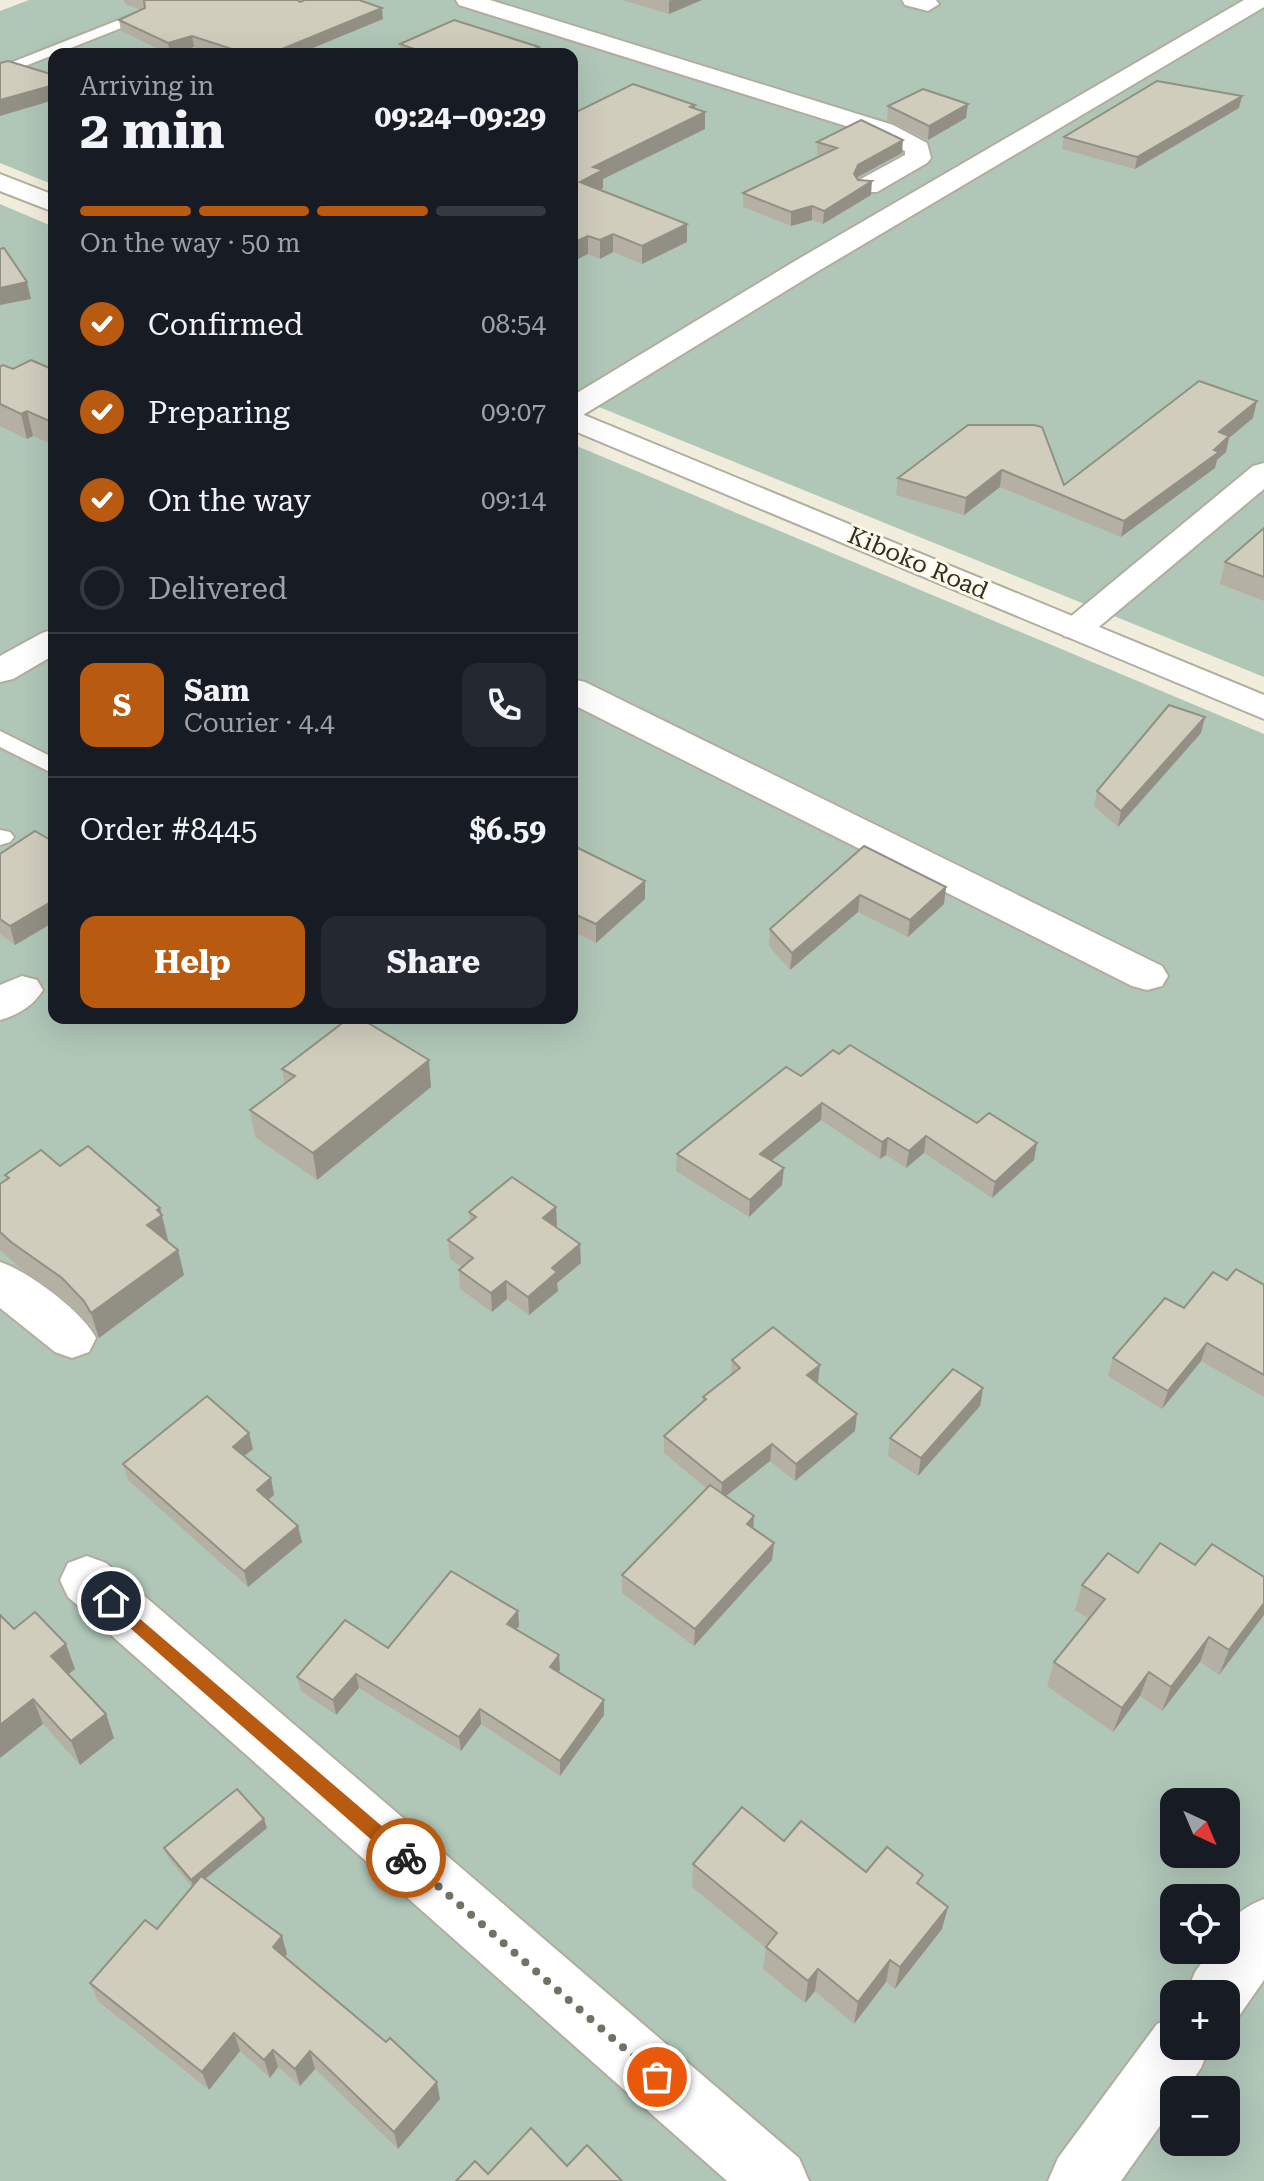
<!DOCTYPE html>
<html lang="en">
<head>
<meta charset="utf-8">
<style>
  body { margin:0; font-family:"Roboto Serif",serif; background:#242831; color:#f1f3f6; height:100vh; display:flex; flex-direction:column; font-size:30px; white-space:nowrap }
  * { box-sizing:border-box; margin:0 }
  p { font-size:26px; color:#9ea1a6 }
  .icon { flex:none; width:44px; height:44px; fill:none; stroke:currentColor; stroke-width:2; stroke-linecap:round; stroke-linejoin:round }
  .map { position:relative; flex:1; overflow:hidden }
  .panel { position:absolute; left:48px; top:48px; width:530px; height:976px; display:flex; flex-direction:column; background:#171b24; border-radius:16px; box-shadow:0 8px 32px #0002 }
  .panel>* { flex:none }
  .needle { width:52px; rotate:136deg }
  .tools { position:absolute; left:1160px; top:1788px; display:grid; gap:16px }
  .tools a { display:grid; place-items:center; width:80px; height:80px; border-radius:16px; background:#171b24; box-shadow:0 8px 32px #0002; font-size:40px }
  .pin { position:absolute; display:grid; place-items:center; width:68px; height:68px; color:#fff; margin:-34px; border:4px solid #fff; border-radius:50%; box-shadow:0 2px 8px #0007 }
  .courier { position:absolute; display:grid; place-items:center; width:80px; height:80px; margin:-40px; border:6px solid #b85a10; border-radius:50%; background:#fff; color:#222; box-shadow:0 2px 10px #0007 }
  .overview em { font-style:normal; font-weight:700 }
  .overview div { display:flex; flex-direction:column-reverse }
  .overview { display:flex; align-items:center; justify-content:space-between; height:136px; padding:0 32px }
  h1 { font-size:52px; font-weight:700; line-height:60px }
  .bar { display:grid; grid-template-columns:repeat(4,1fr); gap:12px 8px; align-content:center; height:96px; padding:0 32px }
  .bar i { height:10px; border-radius:6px; background:#363941 }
  .bar .current { background:#b85a10 }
  .bar p { grid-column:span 4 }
  .line { display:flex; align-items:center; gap:20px; padding:0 32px; border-top:2px solid #363941 }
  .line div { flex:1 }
  .round { display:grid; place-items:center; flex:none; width:84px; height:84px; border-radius:16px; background:#242831 }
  ol { padding:0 32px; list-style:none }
  li { display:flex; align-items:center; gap:24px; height:88px }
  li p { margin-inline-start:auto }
  li .icon { padding:8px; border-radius:50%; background:#b85a10; color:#fff; stroke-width:4 }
  li:last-child { color:#9ea1a6 }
  li i { width:44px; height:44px; border:4px solid #363941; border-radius:50% }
  .action { display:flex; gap:16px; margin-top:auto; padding:16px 32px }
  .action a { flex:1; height:92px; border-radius:16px; background:#b85a10; color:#fff; font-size:32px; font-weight:700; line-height:92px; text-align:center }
  .action a+a { background:#242831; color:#f1f3f6 }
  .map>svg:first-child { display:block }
  .green { fill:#b0c7b8; fill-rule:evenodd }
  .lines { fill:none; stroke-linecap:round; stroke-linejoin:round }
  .service-casing { stroke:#b1ad9e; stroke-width:4 }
  .minor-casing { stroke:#b1ad9e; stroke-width:4 }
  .tertiary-casing { stroke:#b1ad9e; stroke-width:4 }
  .service { fill:#fff; fill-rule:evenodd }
  .minor { fill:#fff; fill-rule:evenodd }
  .tertiary { fill:#fff; fill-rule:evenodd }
  .wall { fill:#b4b0a3 }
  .shaded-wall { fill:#929084 }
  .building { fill:#d1cdbd; stroke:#929084; stroke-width:2 }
  .route { fill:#b85a10 }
  .done { stroke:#737166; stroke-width:8; stroke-dasharray:0 14.4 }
  .labels { text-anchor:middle; stroke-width:6; stroke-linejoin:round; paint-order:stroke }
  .far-street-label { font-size:24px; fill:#2f2e27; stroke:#fefaea }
</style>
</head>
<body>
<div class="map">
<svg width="1264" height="2181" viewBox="0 0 1264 2181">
  <rect width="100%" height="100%" fill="#f1eddc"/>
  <!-- green -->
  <g class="green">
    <polygon points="29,0 1264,0 1264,677 572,396 572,54 54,54 54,185 0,163 0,11"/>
    <path d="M0,204L54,227V1018H572V444L1264,734V2181H0ZM1174,1802H1226V1854H1174ZM1174,1898H1226V1950H1174ZM1174,1994H1226V2046H1174ZM1174,2090H1226V2142H1174Z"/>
  </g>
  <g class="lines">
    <defs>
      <g id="service">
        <polygon points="139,12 144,13 144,19 0,76 0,67"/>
        <polygon points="0,731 54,758 54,774 0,747"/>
        <polygon points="0,830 10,832 14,837 10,842 0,845"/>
      </g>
      <g id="minor">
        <polygon points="456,0 490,0 893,125 927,143 931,158 927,163 877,192 859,192 855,186 859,180 905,155 905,151 875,135 459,5"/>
        <polygon points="902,0 936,0 939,4 928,11 905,5"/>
        <polygon points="1244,0 1264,0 1264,7 815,273 583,415 572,418 572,396 795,261"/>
        <polygon points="1264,463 1264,489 1088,636 1076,639 1064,636 1059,629 1064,622 1253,466"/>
        <polygon points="54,629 54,655 13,679 0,682 0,656 42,633"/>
        <polygon points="572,679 585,682 1162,966 1168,976 1162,986 1147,990 1132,986 572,704"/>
        <path d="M22,976L37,980L43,990C33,1006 18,1015 0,1020V985Z"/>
        <path d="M0,1262C28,1271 83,1312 96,1338L89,1352L72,1358L55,1352L0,1308Z"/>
        <polygon points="87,1556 106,1563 799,2158 809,2181 727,2181 68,1597 60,1580 68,1563"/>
        <path d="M1264,1899V1980L1239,2016L1226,2021V1994H1186L1195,1972L1211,1950H1226C1226,1920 1237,1910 1264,1899Z"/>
        <polygon points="1174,2017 1174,2046 1210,2046 1201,2068 1186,2090 1174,2090 1174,2106 1121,2181 1048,2181 1058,2158 1157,2024"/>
      </g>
      <g id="tertiary">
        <polygon points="0,174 54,195 54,212 0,191"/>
        <polygon points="572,410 1264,695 1264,719 572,430"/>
      </g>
    </defs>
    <!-- service casing -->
    <use href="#service" class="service-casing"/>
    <!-- minor casing -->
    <use href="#minor" class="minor-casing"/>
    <!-- tertiary casing -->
    <use href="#tertiary" class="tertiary-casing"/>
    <!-- service -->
    <use href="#service" class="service"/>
    <!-- minor -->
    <use href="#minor" class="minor"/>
    <!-- tertiary -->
    <use href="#tertiary" class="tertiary"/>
  </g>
  <!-- wall -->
  <g class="wall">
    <polygon points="124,0 297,0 300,2 383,19 298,54 215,54 194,47 169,54 121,31 119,20 142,10 125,4"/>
    <polygon points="622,0 702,0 669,14"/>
    <polygon points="400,44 540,54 401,54"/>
    <polygon points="695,105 695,109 705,112 705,129 603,179 603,188 600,190 687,242 642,264 613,252 600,259 588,254 572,114"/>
    <polygon points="888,106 966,118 928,140 887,120"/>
    <polygon points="1239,108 1135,169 1062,149 1064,137"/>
    <polygon points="817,142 902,153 856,178 871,195 823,224 812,220 791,226 743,207 743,193 820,156 817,155"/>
    <polygon points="0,367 13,369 54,370 54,445 33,436 27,439 0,426"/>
    <polygon points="1253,418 1229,438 1226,452 1217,460 1215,468 1121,537 1000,487 964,515 896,495 898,478 1034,425 1064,485"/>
    <polygon points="1264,528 1264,601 1220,584 1225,562"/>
    <polygon points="1201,733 1118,827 1094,806 1097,791"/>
    <polygon points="54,842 54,922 15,945 0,934 0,854"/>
    <polygon points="572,845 645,899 596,943 572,931"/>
    <polygon points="864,846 946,887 944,904 908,937 858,912 790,970 769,946 770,929"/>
    <polygon points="839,1054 977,1123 1037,1143 1034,1160 992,1198 924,1153 906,1168 886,1155 880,1159 821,1120 771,1161 782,1185 749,1217 676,1171 677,1154"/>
    <polygon points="282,1069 431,1087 317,1180 255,1137 250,1110 285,1084"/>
    <polygon points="60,1166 160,1208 168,1240 167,1241 178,1250 184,1275 99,1338 92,1326 69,1303 19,1267 0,1250 0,1184 7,1180 5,1175"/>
    <polygon points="556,1207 557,1226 555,1227 581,1263 557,1283 558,1291 529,1315 507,1299 492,1312 460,1289 459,1270 462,1267 450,1259 448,1240 470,1222 469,1212"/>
    <polygon points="1227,1280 1264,1285 1264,1397 1201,1361 1162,1409 1108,1376 1113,1358"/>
    <polygon points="732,1360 818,1382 817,1383 855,1431 795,1481 770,1461 726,1496 753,1528 774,1543 772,1560 694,1646 622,1593 622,1575 706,1488 664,1453 664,1436 703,1402 703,1397 731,1376"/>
    <polygon points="983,1388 980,1406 918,1476 888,1456 890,1438"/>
    <polygon points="253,1449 244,1456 271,1478 274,1495 268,1500 298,1526 302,1542 248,1587 128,1480 123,1464"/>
    <polygon points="1195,1565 1264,1577 1219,1675 1200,1662 1162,1711 1140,1696 1113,1732 1047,1686 1054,1662 1089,1619 1075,1610 1082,1585 1138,1573"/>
    <polygon points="518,1611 519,1626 516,1629 560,1670 558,1672 604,1700 604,1715 560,1776 481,1724 461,1751 359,1688 336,1715 301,1691 297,1677 388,1648"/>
    <polygon points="0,1615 14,1629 66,1644 75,1669 68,1674 106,1714 114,1738 80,1765 43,1724 0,1758"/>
    <polygon points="267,1828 205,1879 282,1936 287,1954 285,1957 440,2099 398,2149 315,2069 300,2086 278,2067 270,2078 240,2051 209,2090 98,2001 90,1983 157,1929 192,1887 167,1856 164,1848"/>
    <polygon points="784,1841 866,1872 921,1886 942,1929 895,1989 886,1982 854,2024 815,1991 805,2003 763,1969 766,1948 692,1887 693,1864"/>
  </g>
  <!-- shaded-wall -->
  <g class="shaded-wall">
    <polygon points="671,0 702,0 669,14 669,1"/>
    <polygon points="382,8 383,19 298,54 270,54"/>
    <polygon points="192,36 194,47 170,54 168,43"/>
    <polygon points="539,47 540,54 523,54"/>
    <polygon points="54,85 54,100 0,116 0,100"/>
    <polygon points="1242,96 1239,108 1135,169 1137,157"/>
    <polygon points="968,104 966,118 928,140 929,126"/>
    <polygon points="695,105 695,117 705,112 705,129 603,179 603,188 580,200 580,182 593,167"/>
    <polygon points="903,140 902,153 856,178 854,174 858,165"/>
    <polygon points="872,181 871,195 823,224 824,211"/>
    <polygon points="812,206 812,220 791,226 791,212"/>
    <polygon points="687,224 687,242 642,264 642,246"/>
    <polygon points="613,234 613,252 600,259 600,240"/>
    <polygon points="588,236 588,254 572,262 572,243"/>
    <polygon points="27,282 31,299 0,305 0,288"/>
    <polygon points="1257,401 1253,418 1229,438 1226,452 1217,460 1215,468 1121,537 1124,521 1219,432"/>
    <polygon points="27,411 33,436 27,439 21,414"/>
    <polygon points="1002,470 1000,487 964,515 966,498"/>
    <polygon points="1205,717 1201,733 1118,827 1121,811"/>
    <polygon points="645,881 645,899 596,943 596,924"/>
    <polygon points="946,887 944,904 908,937 910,920"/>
    <polygon points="860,895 858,912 790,970 792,953"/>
    <polygon points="54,900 54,922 15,945 10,926"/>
    <polygon points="429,1060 431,1087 317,1180 313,1153"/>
    <polygon points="822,1103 821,1120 759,1171 760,1154"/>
    <polygon points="926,1136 924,1153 906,1168 909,1151"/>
    <polygon points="888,1138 886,1155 880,1159 882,1142"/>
    <polygon points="1037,1143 1034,1160 992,1198 995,1182"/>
    <polygon points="784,1168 782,1185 749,1217 750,1200"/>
    <polygon points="556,1207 557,1226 544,1237 543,1218"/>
    <polygon points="160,1208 168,1240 153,1251 147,1225 157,1210"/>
    <polygon points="580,1244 581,1263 557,1283 558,1291 529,1315 528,1297 552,1268"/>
    <polygon points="178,1250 184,1275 99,1338 91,1313"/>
    <polygon points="506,1281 507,1299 492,1312 491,1293"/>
    <polygon points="1207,1343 1201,1361 1162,1409 1168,1391"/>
    <polygon points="820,1365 818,1382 806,1392 807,1375"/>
    <polygon points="983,1388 980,1406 918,1476 921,1458"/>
    <polygon points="857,1414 855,1431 795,1481 796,1464"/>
    <polygon points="249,1433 253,1449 236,1463 233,1447"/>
    <polygon points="772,1444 770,1461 721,1500 722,1483"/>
    <polygon points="271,1478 274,1495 261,1506 257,1490"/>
    <polygon points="754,1516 753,1534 747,1524"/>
    <polygon points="298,1526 302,1542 248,1587 244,1571"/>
    <polygon points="774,1543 772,1560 694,1646 695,1629"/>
    <polygon points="1264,1603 1264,1615 1219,1675 1229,1650"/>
    <polygon points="518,1611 519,1626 509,1639 507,1624"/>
    <polygon points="1209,1637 1200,1662 1162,1711 1171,1687"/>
    <polygon points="66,1644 75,1669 61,1680 51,1656"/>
    <polygon points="559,1655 560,1670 551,1681 550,1667"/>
    <polygon points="1149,1672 1140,1696 1113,1732 1122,1708"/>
    <polygon points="356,1674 359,1688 336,1715 333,1700"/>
    <polygon points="33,1699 43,1724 0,1758 0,1725"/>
    <polygon points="604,1700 604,1715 560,1776 560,1761"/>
    <polygon points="480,1709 481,1724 461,1751 459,1737"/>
    <polygon points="106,1714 114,1738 80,1765 71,1741"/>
    <polygon points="264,1819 267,1828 194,1888 191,1880"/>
    <polygon points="948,1907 942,1929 895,1989 900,1967"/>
    <polygon points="282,1936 287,1954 279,1965 273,1947"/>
    <polygon points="890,1960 886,1982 854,2024 858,2002"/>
    <polygon points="818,1969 815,1991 805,2003 808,1981"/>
    <polygon points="234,2033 240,2051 209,2090 202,2072"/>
    <polygon points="273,2050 278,2067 270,2078 264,2060"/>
    <polygon points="310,2051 315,2069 300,2086 295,2069"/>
    <polygon points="437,2082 440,2099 398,2149 394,2132"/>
  </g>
  <!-- building -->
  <g class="building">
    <polygon points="144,0 297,0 300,2 305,0 359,0 382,8 270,54 247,54 192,36 168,43 119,20 145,8"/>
    <polygon points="454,20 539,47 523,54 428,54 400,44"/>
    <polygon points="8,61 54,75 54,85 0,100 0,63"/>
    <polygon points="1157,81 1242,96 1137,157 1064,137"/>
    <polygon points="633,84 695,105 690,107 705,112 593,167 603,170 580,182 687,224 642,246 613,234 600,240 588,236 572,243 572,114"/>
    <polygon points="923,89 968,104 929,126 888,106"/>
    <polygon points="861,120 903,140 858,165 854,174 858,180 872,181 824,211 812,206 791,212 743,193 837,148 817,142"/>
    <polygon points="4,248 27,282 0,288 0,249"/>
    <polygon points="31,360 54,370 54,423 27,411 21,414 0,404 0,367 3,365 13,369"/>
    <polygon points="1199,381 1257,401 1219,432 1229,436 1214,450 1219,452 1124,521 1002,470 966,498 898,478 968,425 1034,425 1042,427 1064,485"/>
    <polygon points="1264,528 1264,577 1225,562"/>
    <polygon points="1169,705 1205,717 1121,811 1097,791"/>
    <polygon points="35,831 54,842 54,900 10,926 0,919 0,854"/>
    <polygon points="572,845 645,881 596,924 572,913"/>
    <polygon points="864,846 946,887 910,920 860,895 792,953 770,929"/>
    <polygon points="349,1018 360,1018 429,1060 313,1153 250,1110 295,1076 282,1069"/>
    <polygon points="850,1045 977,1123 989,1113 1037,1143 995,1182 926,1136 909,1151 888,1138 882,1142 822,1103 760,1154 784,1168 750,1200 677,1154 786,1067 801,1076 833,1050 839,1054"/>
    <polygon points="88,1146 160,1208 157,1210 162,1215 147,1225 178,1250 91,1313 84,1301 62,1278 11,1242 0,1232 0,1184 9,1178 5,1175 41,1150 60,1166"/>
    <polygon points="512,1177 556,1207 543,1218 580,1244 552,1268 557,1272 528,1297 506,1281 491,1293 459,1270 473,1258 448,1240 476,1217 469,1212"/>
    <polygon points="1236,1269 1264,1285 1264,1375 1207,1343 1168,1391 1113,1358 1165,1298 1184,1308 1213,1272 1227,1280"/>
    <polygon points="773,1327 820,1365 807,1375 857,1414 796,1464 772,1444 722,1483 664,1436 706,1399 703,1397 740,1368 732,1360"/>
    <polygon points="953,1369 983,1388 921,1458 890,1438"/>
    <polygon points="207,1396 249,1433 233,1447 271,1478 257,1490 298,1526 244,1571 123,1464"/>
    <polygon points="710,1485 754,1516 747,1524 774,1543 695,1629 622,1575"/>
    <polygon points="1160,1543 1195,1565 1212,1544 1264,1577 1264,1603 1229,1650 1209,1637 1171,1687 1149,1672 1122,1708 1054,1662 1105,1599 1082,1585 1108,1553 1138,1573"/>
    <polygon points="451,1571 518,1611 507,1624 559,1655 550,1667 604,1700 560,1761 480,1709 459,1737 356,1674 333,1700 297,1677 345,1620 388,1648"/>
    <polygon points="35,1612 66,1644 51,1656 106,1714 71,1741 33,1699 0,1725 0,1615 14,1629"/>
    <polygon points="237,1789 264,1819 191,1880 164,1848"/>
    <polygon points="742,1807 784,1841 801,1821 866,1872 887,1847 923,1875 917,1883 948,1907 900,1967 890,1960 858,2002 818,1969 808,1981 766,1947 777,1933 693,1864"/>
    <polygon points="201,1876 282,1936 273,1947 386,2042 390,2038 437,2082 394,2132 310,2051 295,2069 273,2050 264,2060 234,2033 202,2072 90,1983 145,1920 157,1929"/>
    <polygon points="531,2128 567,2166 587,2145 622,2181 456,2181 475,2161 488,2174"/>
  </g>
  <!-- route -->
  <polygon class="route" points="111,1594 412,1852 414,1858 412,1864 406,1866 399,1864 105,1606 103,1601"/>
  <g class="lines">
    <!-- done -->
    <polyline class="done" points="406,1858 657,2077"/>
  </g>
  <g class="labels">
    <!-- far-street labels -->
    <g class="far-street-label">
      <text transform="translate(918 563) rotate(23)" y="8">Kiboko Road</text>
    </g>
  </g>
</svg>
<div class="tools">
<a><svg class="needle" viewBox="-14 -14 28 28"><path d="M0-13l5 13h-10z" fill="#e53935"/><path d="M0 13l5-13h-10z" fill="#9ea1a6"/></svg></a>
<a><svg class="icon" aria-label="locate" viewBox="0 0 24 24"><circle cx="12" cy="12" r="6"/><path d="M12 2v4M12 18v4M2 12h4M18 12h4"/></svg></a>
<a>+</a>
<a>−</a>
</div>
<div class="pin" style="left:657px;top:2077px;background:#ea580c"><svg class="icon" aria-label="bag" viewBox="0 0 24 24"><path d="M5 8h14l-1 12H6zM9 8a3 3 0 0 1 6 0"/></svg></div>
<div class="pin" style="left:111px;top:1601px;background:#1f2937"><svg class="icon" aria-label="home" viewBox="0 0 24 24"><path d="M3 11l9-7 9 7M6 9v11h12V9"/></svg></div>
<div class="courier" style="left:406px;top:1858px"><svg class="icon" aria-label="bike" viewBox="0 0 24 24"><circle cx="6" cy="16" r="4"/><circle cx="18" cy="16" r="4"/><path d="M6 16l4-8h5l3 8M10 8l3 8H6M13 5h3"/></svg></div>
<section class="panel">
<div class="overview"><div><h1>2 min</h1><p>Arriving in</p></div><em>09:24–09:29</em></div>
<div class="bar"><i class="current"></i><i class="current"></i><i class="current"></i><i></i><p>On the way · 50 m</p></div>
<ol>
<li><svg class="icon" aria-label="check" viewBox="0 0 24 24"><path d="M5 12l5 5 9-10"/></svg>Confirmed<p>08:54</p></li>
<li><svg class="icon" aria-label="check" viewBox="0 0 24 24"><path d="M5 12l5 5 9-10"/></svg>Preparing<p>09:07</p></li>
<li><svg class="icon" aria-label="check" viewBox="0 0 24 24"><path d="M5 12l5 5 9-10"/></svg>On the way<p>09:14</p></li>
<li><i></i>Delivered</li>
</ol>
<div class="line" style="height:144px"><b class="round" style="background:#b85a10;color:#fff">S</b><div><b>Sam</b><p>Courier · 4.4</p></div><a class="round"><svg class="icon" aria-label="phone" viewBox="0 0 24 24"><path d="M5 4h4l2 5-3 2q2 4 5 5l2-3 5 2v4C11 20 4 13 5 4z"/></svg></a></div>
<div class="line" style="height:104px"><div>Order #8445</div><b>$6.59</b></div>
<div class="action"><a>Help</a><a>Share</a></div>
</section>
</div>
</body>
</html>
